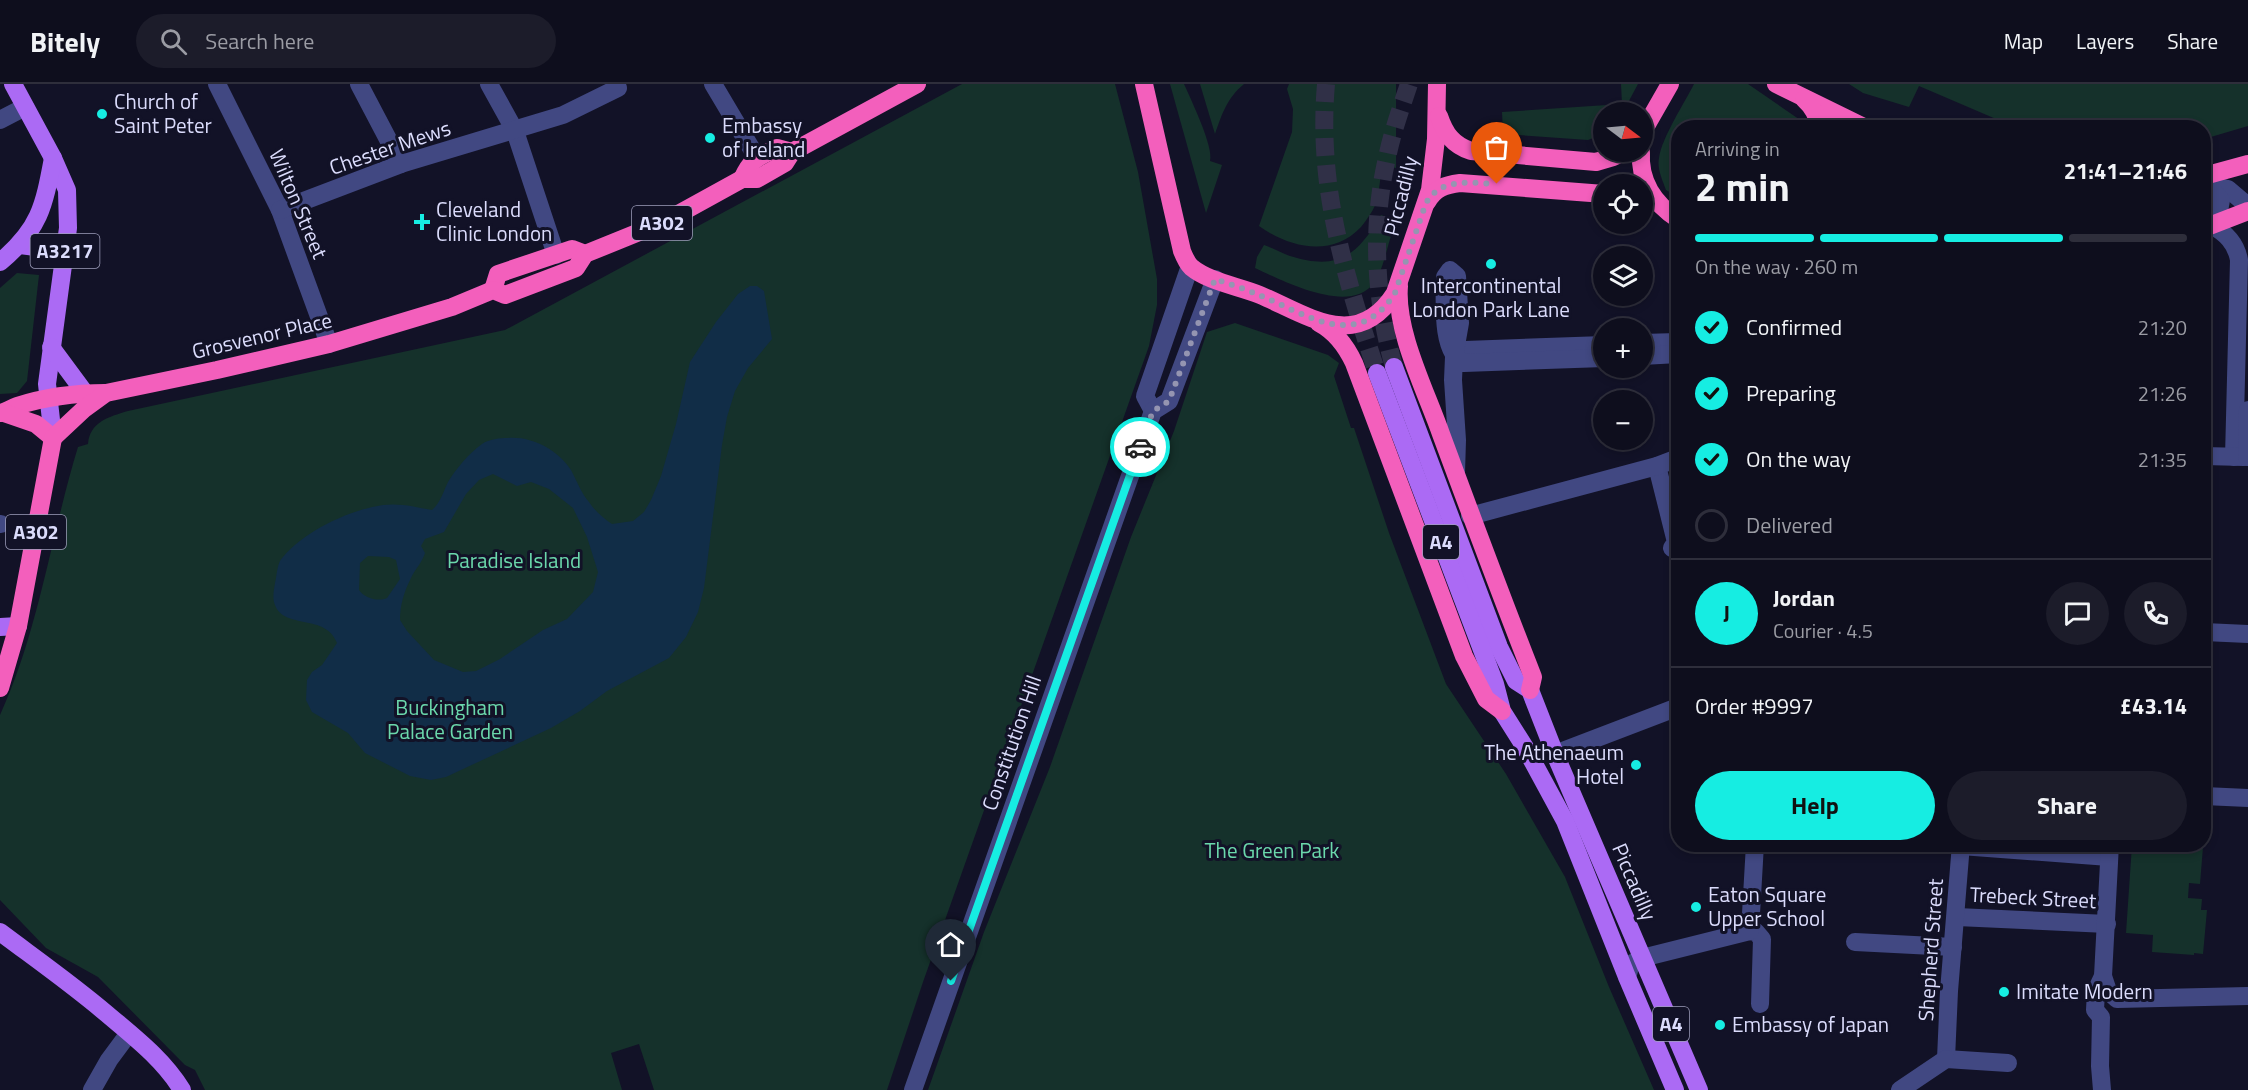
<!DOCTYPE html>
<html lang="en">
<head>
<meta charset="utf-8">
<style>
  body { margin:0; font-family:"Titillium Web",sans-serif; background:#1c1c2a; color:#f1f3f6; height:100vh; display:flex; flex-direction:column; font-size:22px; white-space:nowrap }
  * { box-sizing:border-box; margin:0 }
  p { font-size:20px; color:#9b9ca4 }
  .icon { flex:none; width:33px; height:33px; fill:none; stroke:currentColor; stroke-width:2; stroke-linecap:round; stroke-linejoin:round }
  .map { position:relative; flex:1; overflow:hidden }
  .panel { position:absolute; left:1671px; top:36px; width:540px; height:732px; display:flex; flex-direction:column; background:#0e0e1d; border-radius:24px; box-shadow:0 3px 9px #0003,0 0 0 2px #2e2e3b }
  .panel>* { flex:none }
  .needle { width:39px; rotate:106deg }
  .fabs { position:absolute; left:1593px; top:18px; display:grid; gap:12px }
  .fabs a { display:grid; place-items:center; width:60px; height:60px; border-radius:50%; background:#0e0e1d; box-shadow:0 3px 9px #0003,0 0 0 2px #2e2e3b; font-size:30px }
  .pin { position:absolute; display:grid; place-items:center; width:51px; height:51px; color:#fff; margin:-62px -26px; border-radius:50% 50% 50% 0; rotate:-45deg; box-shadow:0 0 6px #0007 }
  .pin .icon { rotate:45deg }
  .courier { position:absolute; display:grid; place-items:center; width:60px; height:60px; margin:-30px; border:4px solid #16ede2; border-radius:50%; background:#fff; color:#222; box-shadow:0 2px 8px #0007 }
  .head em { font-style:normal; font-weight:700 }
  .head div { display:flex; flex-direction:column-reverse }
  .head { display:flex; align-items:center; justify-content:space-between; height:102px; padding:0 24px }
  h1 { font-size:39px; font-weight:700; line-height:45px }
  .bar { display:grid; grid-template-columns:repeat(4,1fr); gap:9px 6px; align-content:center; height:72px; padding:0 24px }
  .bar i { height:8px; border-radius:4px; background:#2e2e3b }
  .bar .on { background:#16ede2 }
  .bar p { grid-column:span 4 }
  .line { display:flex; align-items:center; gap:15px; padding:0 24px; border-top:2px solid #2e2e3b }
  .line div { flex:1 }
  .round { display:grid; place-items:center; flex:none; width:63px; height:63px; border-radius:32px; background:#1c1c2a }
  ol { padding:0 24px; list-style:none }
  li { display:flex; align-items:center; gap:18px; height:66px }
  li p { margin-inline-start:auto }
  li .icon { padding:6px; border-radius:50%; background:#16ede2; color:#111; stroke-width:4 }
  li:last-child { color:#9b9ca4 }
  li i { width:33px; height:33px; border:3px solid #2e2e3b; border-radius:50% }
  .action { display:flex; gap:12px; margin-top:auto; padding:12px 24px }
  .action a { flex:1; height:69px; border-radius:36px; background:#16ede2; color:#111; font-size:24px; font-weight:700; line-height:69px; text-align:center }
  .action a+a { background:#1c1c2a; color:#f1f3f6 }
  header { display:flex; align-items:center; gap:36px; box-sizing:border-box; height:84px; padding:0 30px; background:#0e0e1d; border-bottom:2px solid #2e2e3b }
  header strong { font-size:28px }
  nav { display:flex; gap:33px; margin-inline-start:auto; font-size:21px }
  .search { width:420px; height:54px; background:#1c1c2a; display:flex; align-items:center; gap:15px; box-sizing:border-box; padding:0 21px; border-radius:33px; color:#9b9ca4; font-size:22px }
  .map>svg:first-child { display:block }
  .green { fill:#15312b }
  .water { fill:#112d47; fill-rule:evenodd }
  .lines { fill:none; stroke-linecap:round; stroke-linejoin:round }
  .major-tunnel { stroke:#303047; stroke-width:18; stroke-dasharray:18 9; stroke-linecap:butt }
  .minor { stroke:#414882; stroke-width:18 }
  .major { stroke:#ab6af4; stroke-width:18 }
  .highway { stroke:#f35fbc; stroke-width:18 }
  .done { stroke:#9595b1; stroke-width:6; stroke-dasharray:0 10.8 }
  .route { stroke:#16ede2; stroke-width:8 }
  .poi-dot { fill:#16ede2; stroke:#121227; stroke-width:2 }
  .labels { text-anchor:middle; stroke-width:6; stroke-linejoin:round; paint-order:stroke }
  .shield { fill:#121227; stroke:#9f9fbc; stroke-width:1.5 }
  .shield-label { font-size:20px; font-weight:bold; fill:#dbdcfc }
  .poi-label { font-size:21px; fill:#dbdcfc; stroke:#121227; text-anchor:start }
  .street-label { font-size:21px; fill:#dbdcfc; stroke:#121227 }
  .park-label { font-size:21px; fill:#6bd8ac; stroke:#121227 }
</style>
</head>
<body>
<header>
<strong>Bitely</strong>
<div class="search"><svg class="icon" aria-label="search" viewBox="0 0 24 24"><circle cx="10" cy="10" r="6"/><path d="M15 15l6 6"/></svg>Search here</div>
<nav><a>Map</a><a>Layers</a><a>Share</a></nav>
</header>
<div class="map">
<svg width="2248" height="1006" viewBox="0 0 2248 1006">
  <rect width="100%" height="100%" fill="#121227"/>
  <!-- green -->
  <g class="green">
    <path d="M962,0H1115L1138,88L1157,195V221L1149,262L923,898L887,1006H654L639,960L611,969L622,1006H205L195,986L185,981L98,893L46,864L0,816V631C39,546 51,451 78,363L88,360C90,338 108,333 128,327L505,246Z"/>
    <path d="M1170,0H1184C1191,16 1214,63 1210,77L1222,81L1206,129Z"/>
    <path d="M1200,0H1244C1227,14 1222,30 1215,50Z"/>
    <path d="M1289,0H1396V84L1382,82C1380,93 1380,104 1377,115C1375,125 1367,135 1361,143C1332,174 1290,164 1259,142L1292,48L1293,25L1287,5Z"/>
    <polygon points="1621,0 1638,0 1623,28 1604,28 1603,50 1588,56 1503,50 1502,28 1622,20"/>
    <path d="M1694,0H1748L1806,40V43L1678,44V113L1666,106C1662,95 1657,85 1659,74C1662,53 1684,20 1694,0Z"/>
    <polygon points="1849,0 2248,0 2248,42 2204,55 2204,44 2026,43 2003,38 1919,2 1909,23 1863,9"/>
    <path d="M1381,131L1399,137L1394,152H1391C1386,167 1383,187 1373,200C1349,231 1283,197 1255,184L1257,173L1264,161C1273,164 1281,169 1290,172C1338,187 1357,172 1381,131Z"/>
    <polygon points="17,189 39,191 27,297 17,309 0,310 0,204"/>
    <polygon points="1235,239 1328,271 1339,279 1334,292 1351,344 1354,344 1389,449 1446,600 1506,690 1565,793 1609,903 1654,1006 928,1006 984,848 1050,683 1131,453 1174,347 1207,248"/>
    <polygon points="2198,760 2198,763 2203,763 2200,800 2189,799 2188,814 2202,815 2201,826 2207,826 2203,870 2194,869 2194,871 2152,868 2153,851 2126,849 2132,761"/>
  </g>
  <!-- water -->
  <path class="water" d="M750,202H757L764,207L772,255L748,284L735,307L727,333L722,361L704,504L698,528L686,553L669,574L607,607L580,627L551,644L446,693L431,696L410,692L365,669L348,649L312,628L306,616L307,596L312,588L322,581L337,559C326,529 284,546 275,521C272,514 274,506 275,499C277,491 277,478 283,473C305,447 349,426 383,421C401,419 415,423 432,426C441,418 443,408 448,398C456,385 469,369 482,360C489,355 500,354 508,354C532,352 558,366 571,386C577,397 581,409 589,418C595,427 603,434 612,440L633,437L644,428L651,416L661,392L676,340L690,278L716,238L738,210ZM493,390L517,402L531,398L549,405L573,424L587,453L598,488L593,508L567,535L543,546L500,575L476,587L463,588L434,576L407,547L400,536C400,521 404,508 411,494C415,485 422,479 425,469L421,462L425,455L444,448L466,410L479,396ZM368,472L389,473L396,476L400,495L387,514C378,518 364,514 359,506L360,479Z"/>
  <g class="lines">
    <!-- major-tunnel -->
    <g class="major-tunnel">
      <path d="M1326,0C1317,104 1345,191 1377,289"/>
      <path d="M1394,283C1375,215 1371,143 1387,74C1392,49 1401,24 1409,0"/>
    </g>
    <!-- minor -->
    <g class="minor">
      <polyline points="217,0 280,126 329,260"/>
      <polyline points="359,0 401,80"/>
      <polyline points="489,0 515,47 556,171"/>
      <polyline points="713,0 757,74"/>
      <polyline points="0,36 25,23"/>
      <polyline points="2204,100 2228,105 2248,122"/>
      <path d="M2206,100L2221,116L2218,132L2211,141C2226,149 2236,159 2239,176L2234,373"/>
      <polyline points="280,126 401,80 563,31 618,4"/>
      <polyline points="1642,259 1678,258"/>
      <polyline points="1642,272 1678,270"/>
      <polyline points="1454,273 1465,266 1604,261"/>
      <polyline points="1153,327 1145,312 1190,182"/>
      <polyline points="2204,372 2244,373"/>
      <polyline points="2247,373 2248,326"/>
      <polyline points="1657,382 1676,458 1672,464"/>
      <path d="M1456,389L1457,356L1453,296L1454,273L1460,239L1457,192L1450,186L1445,193C1445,215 1440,269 1464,279L1604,274"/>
      <polyline points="1470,432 1657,382 1678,374"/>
      <polyline points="0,440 1,440"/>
      <polyline points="2204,548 2248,550"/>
      <polyline points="1555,670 1678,623"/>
      <polyline points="2204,712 2248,714"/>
      <polyline points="1961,762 2109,773"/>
      <polyline points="1957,833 2107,840"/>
      <polyline points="1750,847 1755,760"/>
      <polyline points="1750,847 1756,848 1762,855 1760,920"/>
      <polyline points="1855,858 1953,863"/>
      <polyline points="2103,892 2108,907 2117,915 2248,912"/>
      <polyline points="1627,893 1631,880 1642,874 1750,847"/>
      <polyline points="1946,975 1949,907 1961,760"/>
      <polyline points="1946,975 2008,979"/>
      <polyline points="92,1006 109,976 129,949"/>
      <polyline points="913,1006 1153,327 1169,317 1215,195"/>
      <polyline points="1900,1006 1946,975"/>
      <polyline points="2102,1006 2100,982 2101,933 2095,926 2096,907 2103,892 2110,760"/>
    </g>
    <!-- major -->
    <g class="major">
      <polyline points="13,0 53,74 67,106 68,144 47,300 53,354"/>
      <polyline points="20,161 43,164 64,175"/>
      <path d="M0,178C40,145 44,122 53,74"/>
      <polyline points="51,263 85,309"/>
      <polyline points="1394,283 1499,563 1516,597 1530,606 1555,670 1699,1006"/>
      <polyline points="1377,289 1495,600 1502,627 1526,665 1565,737 1627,893 1675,1006"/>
      <polyline points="0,543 18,542"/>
      <path d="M0,848C36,875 73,901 107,930C134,953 163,975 182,1006"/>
    </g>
    <!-- highway -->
    <g class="highway">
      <path d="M1144,0L1182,167C1184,172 1187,179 1191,183C1209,198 1238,202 1260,211C1307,231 1357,269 1395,209L1430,106L1436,55L1437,0"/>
      <polyline points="1776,0 1866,44"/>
      <path d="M1804,15C1813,23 1818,32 1820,44"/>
      <path d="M1439,32C1445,50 1453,61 1471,67L1596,78L1613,73L1624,68"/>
      <polyline points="1642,49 1670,0"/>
      <path d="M1641,68C1639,97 1654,120 1678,135"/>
      <polyline points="2204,92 2248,80"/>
      <path d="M742,95C752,74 757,74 777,64L792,68"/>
      <path d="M1427,118C1435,104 1445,101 1460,99L1604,110"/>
      <polyline points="2204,144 2248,127"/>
      <path d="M1399,202C1395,247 1426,307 1441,350C1471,431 1501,512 1533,593L1530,606"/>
      <polyline points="493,206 498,190 572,165 585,170"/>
      <path d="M1319,239C1336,248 1346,262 1354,279L1464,572L1486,615L1502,627"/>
      <path d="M0,329C6,328 11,324 17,322C45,313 77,309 106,309"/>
      <polyline points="4,329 36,340 53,354"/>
      <polyline points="53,354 84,325 106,309 217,286 329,260 452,223 493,206 505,211 576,184 585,170 664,138 742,95 757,95 785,79 792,68 917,0"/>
      <polyline points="0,604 18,542 53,354"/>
    </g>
  </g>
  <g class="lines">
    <!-- done -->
    <path class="done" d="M1140,363L1153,327L1169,317L1215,195C1230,200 1245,205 1259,211C1306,230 1357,269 1395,209L1426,119C1441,93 1471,99 1497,100"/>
    <!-- route -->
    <polyline class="route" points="951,897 1140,363"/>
  </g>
  <!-- markers -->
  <g class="poi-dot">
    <circle cx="102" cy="30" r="6"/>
    <circle cx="710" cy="54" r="6"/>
    <path d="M419 129h6v6h6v6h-6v6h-6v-6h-6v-6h6z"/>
    <circle cx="1491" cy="180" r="6"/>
    <circle cx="1636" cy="681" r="6"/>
    <circle cx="1696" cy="823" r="6"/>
    <circle cx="2004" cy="908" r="6"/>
    <circle cx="1720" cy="941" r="6"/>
  </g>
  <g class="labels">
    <!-- shield labels -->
    <g class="shield">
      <rect x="632" y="122" width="60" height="34" rx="4.5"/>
      <rect x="30.5" y="150" width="69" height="34" rx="4.5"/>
      <rect x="6" y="431" width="60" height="34" rx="4.5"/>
      <rect x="1423" y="441" width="36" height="34" rx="4.5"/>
      <rect x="1653" y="923" width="36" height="34" rx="4.5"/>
    </g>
    <g class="shield-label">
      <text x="662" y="146">A302</text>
      <text x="65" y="174">A3217</text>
      <text x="36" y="455">A302</text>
      <text x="1441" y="465">A4</text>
      <text x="1671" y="947">A4</text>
    </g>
    <!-- poi labels -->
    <g class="poi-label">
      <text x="114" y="25">Church of<tspan x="114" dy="24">Saint Peter</tspan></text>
      <text x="722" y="49">Embassy<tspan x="722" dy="24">of Ireland</tspan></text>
      <text x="436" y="133">Cleveland<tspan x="436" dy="24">Clinic London</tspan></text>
      <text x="1491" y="209" text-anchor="middle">Intercontinental<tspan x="1491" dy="24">London Park Lane</tspan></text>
      <text x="1624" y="676" text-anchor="end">The Athenaeum<tspan x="1624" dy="24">Hotel</tspan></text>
      <text x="1708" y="818">Eaton Square<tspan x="1708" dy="24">Upper School</tspan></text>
      <text x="2016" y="915">Imitate Modern</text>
      <text x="1732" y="948">Embassy of Japan</text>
    </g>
    <!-- street labels -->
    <g class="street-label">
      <text transform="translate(390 64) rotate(-19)" y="7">Chester Mews</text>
      <text transform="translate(1401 112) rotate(-76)" y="7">Piccadilly</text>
      <text transform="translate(298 120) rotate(67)" y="7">Wilton Street</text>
      <text transform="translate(262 252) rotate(-13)" y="7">Grosvenor Place</text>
      <text transform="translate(1012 659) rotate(-71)" y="7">Constitution Hill</text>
      <text transform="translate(1634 798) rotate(67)" y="7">Piccadilly</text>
      <text transform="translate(2033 814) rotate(3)" y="7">Trebeck Street</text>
      <text transform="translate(1931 866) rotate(-86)" y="7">Shepherd Street</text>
    </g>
    <!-- park labels -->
    <g class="park-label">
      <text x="514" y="484">Paradise Island</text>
      <text x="450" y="631">Buckingham<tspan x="450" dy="24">Palace Garden</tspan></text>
      <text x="1272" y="774">The Green Park</text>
    </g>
  </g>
</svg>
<div class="fabs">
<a><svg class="needle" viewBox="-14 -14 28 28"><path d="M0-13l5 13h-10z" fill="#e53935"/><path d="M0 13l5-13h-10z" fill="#9b9ca4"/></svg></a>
<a><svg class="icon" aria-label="locate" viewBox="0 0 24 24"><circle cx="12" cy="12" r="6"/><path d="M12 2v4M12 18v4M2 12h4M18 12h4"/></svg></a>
<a><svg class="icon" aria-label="layers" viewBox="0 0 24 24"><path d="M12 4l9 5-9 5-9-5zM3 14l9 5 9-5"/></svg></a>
<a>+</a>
<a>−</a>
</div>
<div class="pin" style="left:1497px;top:100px;background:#ea580c"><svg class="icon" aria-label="bag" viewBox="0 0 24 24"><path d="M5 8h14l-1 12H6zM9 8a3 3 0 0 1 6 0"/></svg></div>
<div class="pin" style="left:951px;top:897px;background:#1f2937"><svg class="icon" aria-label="home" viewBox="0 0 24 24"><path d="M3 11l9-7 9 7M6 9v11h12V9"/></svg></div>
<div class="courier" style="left:1140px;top:363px"><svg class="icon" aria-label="car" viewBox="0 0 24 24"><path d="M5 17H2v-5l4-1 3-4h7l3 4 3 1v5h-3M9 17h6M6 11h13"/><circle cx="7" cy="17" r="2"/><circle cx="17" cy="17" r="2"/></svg></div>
<section class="panel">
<div class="head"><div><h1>2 min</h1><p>Arriving in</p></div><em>21:41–21:46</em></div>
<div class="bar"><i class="on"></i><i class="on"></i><i class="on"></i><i></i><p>On the way · 260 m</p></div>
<ol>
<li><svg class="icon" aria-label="check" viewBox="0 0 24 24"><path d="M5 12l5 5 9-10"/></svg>Confirmed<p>21:20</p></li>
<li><svg class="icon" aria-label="check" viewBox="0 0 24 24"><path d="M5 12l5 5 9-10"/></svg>Preparing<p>21:26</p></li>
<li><svg class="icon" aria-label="check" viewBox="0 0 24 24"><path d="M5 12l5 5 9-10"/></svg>On the way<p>21:35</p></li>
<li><i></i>Delivered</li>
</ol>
<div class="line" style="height:108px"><b class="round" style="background:#16ede2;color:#111">J</b><div><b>Jordan</b><p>Courier · 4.5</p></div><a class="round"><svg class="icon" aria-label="chat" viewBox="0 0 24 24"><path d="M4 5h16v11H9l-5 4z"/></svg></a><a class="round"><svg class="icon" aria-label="phone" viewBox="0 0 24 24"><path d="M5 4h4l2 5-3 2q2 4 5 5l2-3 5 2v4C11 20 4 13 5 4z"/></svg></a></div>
<div class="line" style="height:78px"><div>Order #9997</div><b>£43.14</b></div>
<div class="action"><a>Help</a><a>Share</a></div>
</section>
</div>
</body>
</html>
